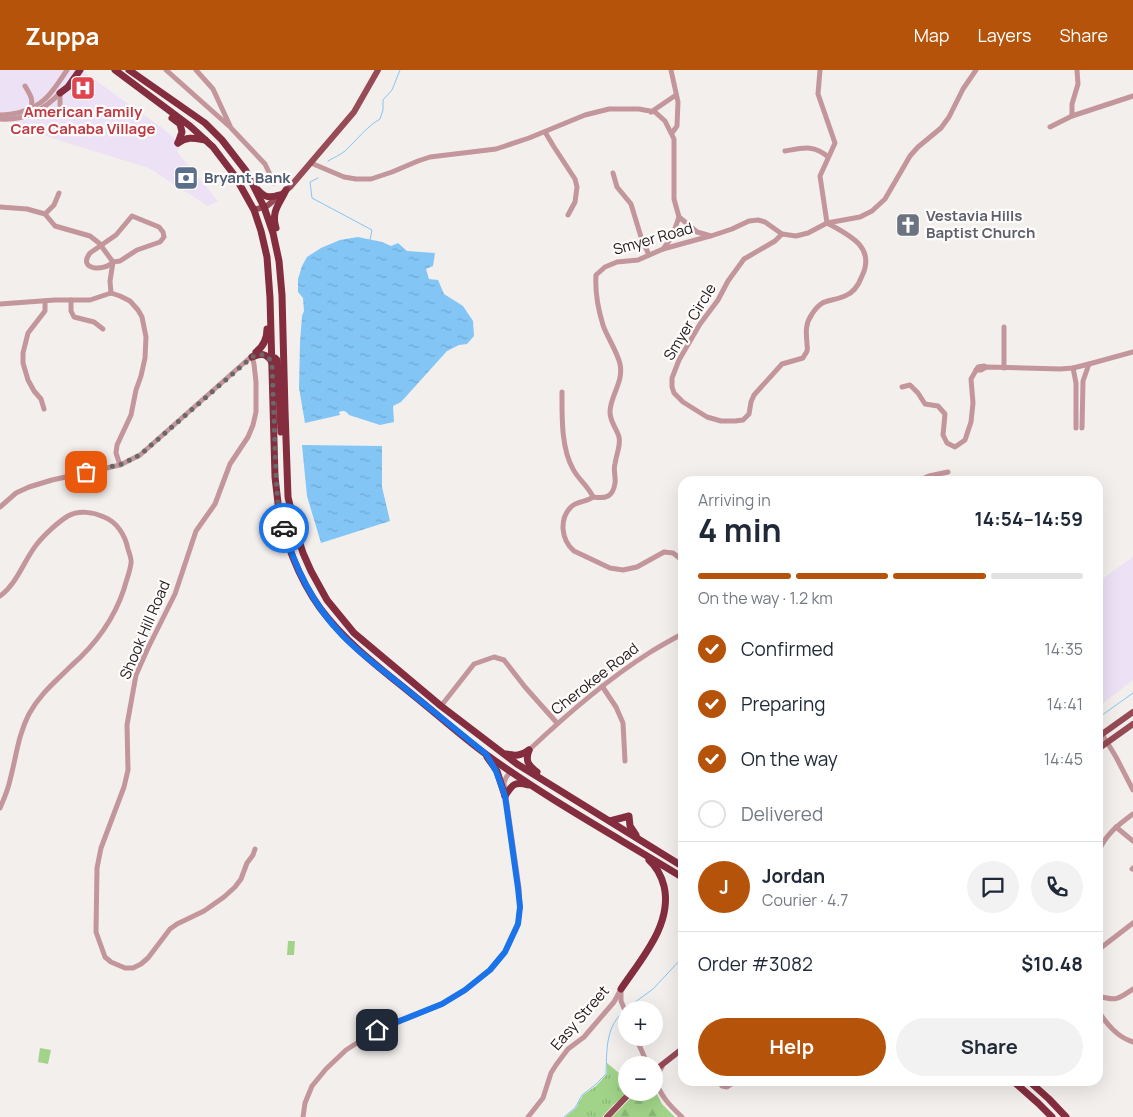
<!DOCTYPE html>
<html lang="en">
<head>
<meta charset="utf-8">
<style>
  body { margin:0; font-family:Manrope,sans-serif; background:#f2f2f3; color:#1f2937; height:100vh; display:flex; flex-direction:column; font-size:19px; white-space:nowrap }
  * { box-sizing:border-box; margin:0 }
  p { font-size:16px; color:#747a83 }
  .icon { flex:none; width:28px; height:28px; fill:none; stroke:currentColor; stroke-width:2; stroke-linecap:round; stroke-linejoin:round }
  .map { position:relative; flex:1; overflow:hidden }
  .sheet { position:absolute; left:678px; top:406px; width:425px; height:610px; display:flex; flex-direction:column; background:#fff; border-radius:15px; box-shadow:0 5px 20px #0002 }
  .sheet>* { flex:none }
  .tools { position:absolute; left:618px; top:931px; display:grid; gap:10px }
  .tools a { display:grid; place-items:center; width:45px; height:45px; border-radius:50%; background:#fff; box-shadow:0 5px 20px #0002; font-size:25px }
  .pin { position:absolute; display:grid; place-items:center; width:42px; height:42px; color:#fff; margin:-21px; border-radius:10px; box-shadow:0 2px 8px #0006 }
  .courier { position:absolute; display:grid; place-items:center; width:50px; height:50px; margin:-25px; border:4px solid #1a73e8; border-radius:50%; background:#fff; color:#222; box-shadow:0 1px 6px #0007 }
  .summary em { font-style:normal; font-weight:700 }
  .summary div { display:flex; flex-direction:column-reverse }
  .summary { display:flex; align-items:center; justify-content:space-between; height:85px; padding:0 20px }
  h1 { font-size:32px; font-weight:700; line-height:38px }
  .bar { display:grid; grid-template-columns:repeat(4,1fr); gap:8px 5px; align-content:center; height:60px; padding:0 20px }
  .bar i { height:6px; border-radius:4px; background:#e0e1e3 }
  .bar .selected { background:#b45309 }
  .bar p { grid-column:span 4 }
  .line { display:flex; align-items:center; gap:12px; padding:0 20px; border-top:1px solid #e0e1e3 }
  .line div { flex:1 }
  .round { display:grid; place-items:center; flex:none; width:52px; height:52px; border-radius:26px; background:#f2f2f3 }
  ol { padding:0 20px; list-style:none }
  li { display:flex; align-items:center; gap:15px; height:55px }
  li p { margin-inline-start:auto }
  li .icon { padding:5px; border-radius:50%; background:#b45309; color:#fff; stroke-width:4 }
  li:last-child { color:#747a83 }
  li i { width:28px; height:28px; border:2px solid #e0e1e3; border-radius:50% }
  .button { display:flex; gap:10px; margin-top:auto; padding:10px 20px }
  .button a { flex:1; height:58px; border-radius:30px; background:#b45309; color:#fff; font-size:20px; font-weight:700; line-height:58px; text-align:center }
  .button a+a { background:#f2f2f3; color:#1f2937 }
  header { display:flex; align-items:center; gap:30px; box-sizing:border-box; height:70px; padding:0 25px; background:#b45309; color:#fff }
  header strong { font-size:24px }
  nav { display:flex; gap:28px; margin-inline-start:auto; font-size:18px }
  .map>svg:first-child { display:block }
  .commercial { fill:#ece1f5 }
  .forest { fill:url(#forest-firs) }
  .park { fill:url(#park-tufts) }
  .garden { fill:#a1d489 }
  .water { fill:url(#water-ripples) }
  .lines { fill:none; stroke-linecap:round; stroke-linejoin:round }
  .stream { stroke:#83c5f5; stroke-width:1 }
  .minor { stroke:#c3969b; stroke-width:5 }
  .major { stroke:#964b56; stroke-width:6 }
  .highway { stroke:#842d3e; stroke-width:7 }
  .done { stroke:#6a6868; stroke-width:5; stroke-dasharray:0 9 }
  .route { stroke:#1a73e8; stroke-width:6 }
  .labels { text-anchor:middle; stroke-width:4.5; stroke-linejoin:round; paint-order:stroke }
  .health-label { font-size:15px; font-weight:bold; fill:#be3a42; stroke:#fffcfb }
  .service-label { font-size:15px; font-weight:bold; fill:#4e5e75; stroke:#fffcfb; text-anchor:start }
  .worship-label { font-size:15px; font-weight:bold; fill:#5b616d; stroke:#fffcfb; text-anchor:start }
  .street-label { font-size:15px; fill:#212020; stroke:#fffcfb }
</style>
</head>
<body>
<header>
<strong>Zuppa</strong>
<nav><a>Map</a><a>Layers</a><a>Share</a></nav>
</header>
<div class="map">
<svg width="1133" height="1047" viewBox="0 0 1133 1047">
  <defs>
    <pattern id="forest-firs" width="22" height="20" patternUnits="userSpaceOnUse" patternTransform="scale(1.25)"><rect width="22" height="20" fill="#a1d489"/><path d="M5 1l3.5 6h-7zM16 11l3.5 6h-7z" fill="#8ab676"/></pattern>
    <pattern id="park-tufts" width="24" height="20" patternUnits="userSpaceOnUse" patternTransform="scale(1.25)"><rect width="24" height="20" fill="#a1d489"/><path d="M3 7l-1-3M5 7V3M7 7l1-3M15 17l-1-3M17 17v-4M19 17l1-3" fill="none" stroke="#8ab676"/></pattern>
    <pattern id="water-ripples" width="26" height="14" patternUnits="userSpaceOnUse" patternTransform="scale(1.25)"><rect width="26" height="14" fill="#83c5f5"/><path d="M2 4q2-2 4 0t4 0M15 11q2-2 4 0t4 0" fill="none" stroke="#71a9d2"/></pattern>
  </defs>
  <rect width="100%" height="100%" fill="#f3efed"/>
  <!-- commercial -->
  <g class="commercial">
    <polygon points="0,0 81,0 162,58 181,74 177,82 218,131 208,136 149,98 58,70 15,55 0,43"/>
    <polygon points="1133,487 1133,610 1098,637 1098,512"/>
  </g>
  <!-- forest -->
  <polygon class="forest" points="654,1018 662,1034 675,1047 612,1047 636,1023 654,1022"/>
  <!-- park -->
  <polygon class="park" points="607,993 626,1009 626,1022 628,1023 613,1035 602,1047 565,1047 576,1038 583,1025 596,1016 607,1004"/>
  <!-- garden -->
  <g class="garden">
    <polygon points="288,871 295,871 294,885 287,885"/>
    <polygon points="40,978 51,980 48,994 38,992"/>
  </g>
  <!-- water -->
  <g class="water">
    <path d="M358,167L382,172L391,176L398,173L407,181L435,183L433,196L426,199L429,209L438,210L444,224L463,236L473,251L474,266L467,274L459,275L447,281L401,332L393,336L394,352L380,355L349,345C346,341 344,340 339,342L340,345L305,353L299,318L300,272L302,246L304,241L303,228L298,222V209L302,196L307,187L321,178L340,170Z"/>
    <polygon points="302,375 382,376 382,417 390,451 321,473 307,426"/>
  </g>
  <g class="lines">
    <!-- stream -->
    <g class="stream">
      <path d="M328,91C333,88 340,85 345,81C357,70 366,57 380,49L383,40V30L392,20L400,0"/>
      <polyline points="318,108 310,112 312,128 372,160 370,170"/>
      <polyline points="1098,648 1133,623"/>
      <polyline points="627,938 653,919 682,888"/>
      <path d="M564,1047L575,1038L582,1025L595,1015L606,1004C607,982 605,959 622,943"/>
    </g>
    <!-- minor -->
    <g class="minor">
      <polyline points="166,0 229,56"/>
      <polyline points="196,0 213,19 231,58 265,94 274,113"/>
      <polyline points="671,0 678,32 677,56 672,63"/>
      <path d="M25,16C29,23 35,31 30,38"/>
      <polyline points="60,23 60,36 62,41"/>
      <polyline points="651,42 676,25"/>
      <path d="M0,45C15,45 33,40 45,29C53,22 61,9 67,0"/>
      <polyline points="1072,46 1072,34 1078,14 1077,0"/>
      <path d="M0,49C24,51 45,39 61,22"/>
      <polyline points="1050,57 1072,46 1133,26"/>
      <polyline points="545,62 554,77 575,109 577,117 575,132 568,145"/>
      <path d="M785,81C802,78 814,74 828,87"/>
      <polyline points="311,93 344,107 356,109 371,109 392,102 418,91 430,87 496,79 529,68 585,45 609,39 639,39 655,42 665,51 674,69 674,129 679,147 697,162 711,166 732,159 749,151 758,150 765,152 782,164 796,166 808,163 827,153 860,147 872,141 885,129 910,86 918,77 941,58 949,47 963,19 976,0"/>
      <polyline points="613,103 617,117 631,134 641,167 649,185"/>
      <polyline points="0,137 27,139 45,144 55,156 90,166 99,173 113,192 110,211 111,223"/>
      <polyline points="45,144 54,135 59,123"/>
      <path d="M132,146L159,157L163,162L164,167L160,172L137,180L120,191L113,192C104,202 77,200 90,183L116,165Z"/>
      <path d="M782,164L775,171L744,189L728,211L718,230L700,254L679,290L672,308V317L674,323L683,332L707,347L721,351H735L743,350L749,344L751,332L754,325L782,294L803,288C804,285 806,284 807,281C808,278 807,277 807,274C806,262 805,254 812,244C823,227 829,233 845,226C853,223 859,214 862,206C876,177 849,165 827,153L820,106L835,73L818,24L820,0"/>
      <polyline points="663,179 672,167 679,147"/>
      <polyline points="71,230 71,241 74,247 94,252 103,259"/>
      <polyline points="0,234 55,230 90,230 111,223 120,226 130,231 138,240 142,247 146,267 145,288 141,306 136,320 131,345 117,375 116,383 120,395"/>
      <polyline points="252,287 254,294 256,312 256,342 253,355 248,367 230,394 215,434 196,461 175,524 148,578 136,605 127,655 128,700 124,717 101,778 97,798 96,862 105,887 111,892 125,898 133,898 141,894 148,888 170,859 177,854 204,841 224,827 235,817 241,809 247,793 253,785 255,779"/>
      <polyline points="1004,298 1004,257"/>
      <polyline points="1073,298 1076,313 1076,358"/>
      <polyline points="976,300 981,300 986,297 1060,299 1073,298 1089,294 1133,282"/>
      <polyline points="902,317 910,315 918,323 925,334 938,336 945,344 943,365 947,373 955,377 965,370 971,352 973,333 971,309 978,297 984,296 986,297"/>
      <path d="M562,322C562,346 561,378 573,399C578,409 588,416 593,427"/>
      <polyline points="44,339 41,329 34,321 28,310 23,293 23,283 28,263 45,241 45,231"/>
      <polyline points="1082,358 1083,311 1089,294"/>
      <polyline points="917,411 929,406 948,402"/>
      <polyline points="0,437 16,423 29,417 52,410 120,395 140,385 253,285"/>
      <path d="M682,490L673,483L664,482L637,497L623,500L610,498L574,481C561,470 559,449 571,437C577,431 587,432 593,427C606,429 613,427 615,413C616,407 613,400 615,394C616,385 621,376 619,367C617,359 610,352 610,342C610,326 624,312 620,294C617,281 607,267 603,255C598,239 595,221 596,205L605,197L617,192L638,190L663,179L710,166"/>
      <path d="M0,526C17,514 24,490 37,474C44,465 58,452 68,446C79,440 93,442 104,447C117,452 125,465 128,479C129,483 132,489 131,493C130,502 126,511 124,519C114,549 95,575 71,596C55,612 40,624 29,644C18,665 16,688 10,710C8,720 4,729 0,738"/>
      <polyline points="602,616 616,637 623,653 625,691"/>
      <polyline points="441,636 474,594 494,587 504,590 525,617 557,653"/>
      <polyline points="1102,664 1116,687 1133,720"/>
      <path d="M529,680C566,645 605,611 649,583C660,576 671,570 682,564"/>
      <polyline points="1116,757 1133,771"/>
      <path d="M1098,782C1107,763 1117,756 1133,744"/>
      <polyline points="1132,799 1133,798"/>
      <polyline points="1098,880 1133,853"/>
      <polyline points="621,922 621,931 626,943"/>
      <path d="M1098,926C1117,931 1117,930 1133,919"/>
      <path d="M1098,941C1107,954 1117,967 1133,972"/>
      <polyline points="636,968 648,995"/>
      <path d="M654,1008C661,1026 668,1034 682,1047"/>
      <polyline points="718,1011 722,1016 727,1017 736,1011"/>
      <polyline points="658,1015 659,1002 662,997"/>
      <path d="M303,1047L305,1033L312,1016L326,999L346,980L374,962L442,934L465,920L490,900L505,882L518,854L520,837L519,818L504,713C505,709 507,704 512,702"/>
      <polyline points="528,1047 543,1028 551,1003 556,995 568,979 584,967 614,932 621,919"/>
    </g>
    <!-- major -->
    <g class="major">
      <polyline points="254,140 267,136 290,117 354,42 378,0"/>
      <polyline points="1098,667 1133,642"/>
      <polyline points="1098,679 1133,654"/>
      <polyline points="654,1001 682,979"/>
      <polyline points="607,1047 631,1022"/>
    </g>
    <!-- highway -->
    <g class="highway">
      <path d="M115,0L190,56L213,77L235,106L254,140L261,161L267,187L270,228L275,407C276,415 277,424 278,433C283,468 299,509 320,538C346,573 380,598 413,625C438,645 461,666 487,685C549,730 617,767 682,807"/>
      <polyline points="129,0 205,53 222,70 246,101 264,137 273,163 279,191 282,225 285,340 288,427 296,461 303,483 311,501 327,530 354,563 441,636 517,694 682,796"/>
      <polyline points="60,23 68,17 80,0"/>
      <polyline points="172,48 180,54 182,62 178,73"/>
      <path d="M178,73C187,66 194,68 205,70"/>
      <path d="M258,120C265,128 270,128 279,125"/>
      <path d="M276,158C271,141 279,135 286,120"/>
      <path d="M256,282C264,276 267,269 267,259"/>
      <path d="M252,287C261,283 266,283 272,292"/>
      <polyline points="272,292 274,288 275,288 277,290 278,299 281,362"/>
      <path d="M529,680C525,691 528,695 537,702"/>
      <path d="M506,684C515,686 521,686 529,680"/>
      <polyline points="487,687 497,701 505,726"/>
      <path d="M505,726C512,715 514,711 528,715"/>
      <polyline points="610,751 629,746 630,756 636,765"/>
      <path d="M621,919C641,889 673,854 664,816C661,805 657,797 649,790"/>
      <polyline points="1013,1011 1038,1033 1052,1047"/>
      <polyline points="1029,1011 1049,1029 1066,1047"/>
    </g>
  </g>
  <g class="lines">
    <!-- done -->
    <path class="done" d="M86,402L122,394L140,385L252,287C261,283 266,284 272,292L276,407L278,434L284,458"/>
    <!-- route -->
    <path class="route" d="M284,458C294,497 314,536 342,565C361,585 384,601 406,619C433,641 459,662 486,684L496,701L505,726L518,818L520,837L518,854L505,882L490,900L465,920L442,934L377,960"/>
  </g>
  <!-- icons -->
  <defs>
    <symbol id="hospital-square" viewBox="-11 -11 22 22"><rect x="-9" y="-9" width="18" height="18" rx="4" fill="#e0444e" stroke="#fffcfb"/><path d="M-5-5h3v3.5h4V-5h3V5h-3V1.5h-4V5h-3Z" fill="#fff"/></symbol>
    <symbol id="bank-square" viewBox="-11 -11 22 22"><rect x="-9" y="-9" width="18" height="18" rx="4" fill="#5c6f8a" stroke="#fffcfb"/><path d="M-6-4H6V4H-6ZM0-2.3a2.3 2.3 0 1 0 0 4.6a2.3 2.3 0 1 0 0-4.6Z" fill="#fff"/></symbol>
    <symbol id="church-square" viewBox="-11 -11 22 22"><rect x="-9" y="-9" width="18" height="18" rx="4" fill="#6b7280" stroke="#fffcfb"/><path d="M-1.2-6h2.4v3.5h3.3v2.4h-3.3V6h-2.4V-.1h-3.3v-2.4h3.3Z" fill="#fff"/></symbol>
  </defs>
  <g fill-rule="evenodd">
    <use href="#hospital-square" x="69" y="4" width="28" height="28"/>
    <use href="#bank-square" x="172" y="94" width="28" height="28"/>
    <use href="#church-square" x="894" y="141" width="28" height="28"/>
  </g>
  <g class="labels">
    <!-- health labels -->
    <g class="health-label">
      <text x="83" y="47">American Family<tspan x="83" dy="17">Care Cahaba Village</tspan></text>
    </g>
    <!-- service labels -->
    <g class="service-label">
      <text x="204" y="113">Bryant Bank</text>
    </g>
    <!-- worship labels -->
    <g class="worship-label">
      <text x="926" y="151">Vestavia Hills<tspan x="926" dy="17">Baptist Church</tspan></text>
    </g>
    <!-- street labels -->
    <g class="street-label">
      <text transform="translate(653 169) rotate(-16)" y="5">Smyer Road</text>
      <text transform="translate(690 252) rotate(-59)" y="5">Smyer Circle</text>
      <text transform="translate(145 560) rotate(-67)" y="5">Shook Hill Road</text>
      <text transform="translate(595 609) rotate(-38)" y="5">Cherokee Road</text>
      <text transform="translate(580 948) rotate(-49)" y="5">Easy Street</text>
    </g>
  </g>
</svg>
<div class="tools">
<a>+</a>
<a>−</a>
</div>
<div class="pin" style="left:86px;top:402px;background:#ea580c"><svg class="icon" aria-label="bag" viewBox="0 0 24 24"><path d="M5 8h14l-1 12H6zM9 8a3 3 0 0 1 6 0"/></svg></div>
<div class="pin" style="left:377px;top:960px;background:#1f2937"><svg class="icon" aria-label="home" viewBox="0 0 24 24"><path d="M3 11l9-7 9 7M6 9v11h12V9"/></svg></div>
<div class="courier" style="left:284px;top:458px"><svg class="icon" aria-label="car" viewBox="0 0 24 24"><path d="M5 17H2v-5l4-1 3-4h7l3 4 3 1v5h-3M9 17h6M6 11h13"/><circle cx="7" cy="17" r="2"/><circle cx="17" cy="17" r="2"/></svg></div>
<section class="sheet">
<div class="summary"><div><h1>4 min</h1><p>Arriving in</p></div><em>14:54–14:59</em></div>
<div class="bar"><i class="selected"></i><i class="selected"></i><i class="selected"></i><i></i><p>On the way · 1.2 km</p></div>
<ol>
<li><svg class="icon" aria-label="check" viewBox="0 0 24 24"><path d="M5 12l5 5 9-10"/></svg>Confirmed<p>14:35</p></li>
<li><svg class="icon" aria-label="check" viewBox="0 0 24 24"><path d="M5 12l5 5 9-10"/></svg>Preparing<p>14:41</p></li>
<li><svg class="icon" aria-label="check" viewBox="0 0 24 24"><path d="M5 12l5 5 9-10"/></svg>On the way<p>14:45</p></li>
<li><i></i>Delivered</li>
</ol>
<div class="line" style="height:90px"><b class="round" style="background:#b45309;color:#fff">J</b><div><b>Jordan</b><p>Courier · 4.7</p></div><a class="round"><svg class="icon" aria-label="chat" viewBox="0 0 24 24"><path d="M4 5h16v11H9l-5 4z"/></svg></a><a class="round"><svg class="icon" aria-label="phone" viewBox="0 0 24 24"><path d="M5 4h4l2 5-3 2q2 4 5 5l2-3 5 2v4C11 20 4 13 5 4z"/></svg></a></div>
<div class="line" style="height:65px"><div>Order #3082</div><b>$10.48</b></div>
<div class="button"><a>Help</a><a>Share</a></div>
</section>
</div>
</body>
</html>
